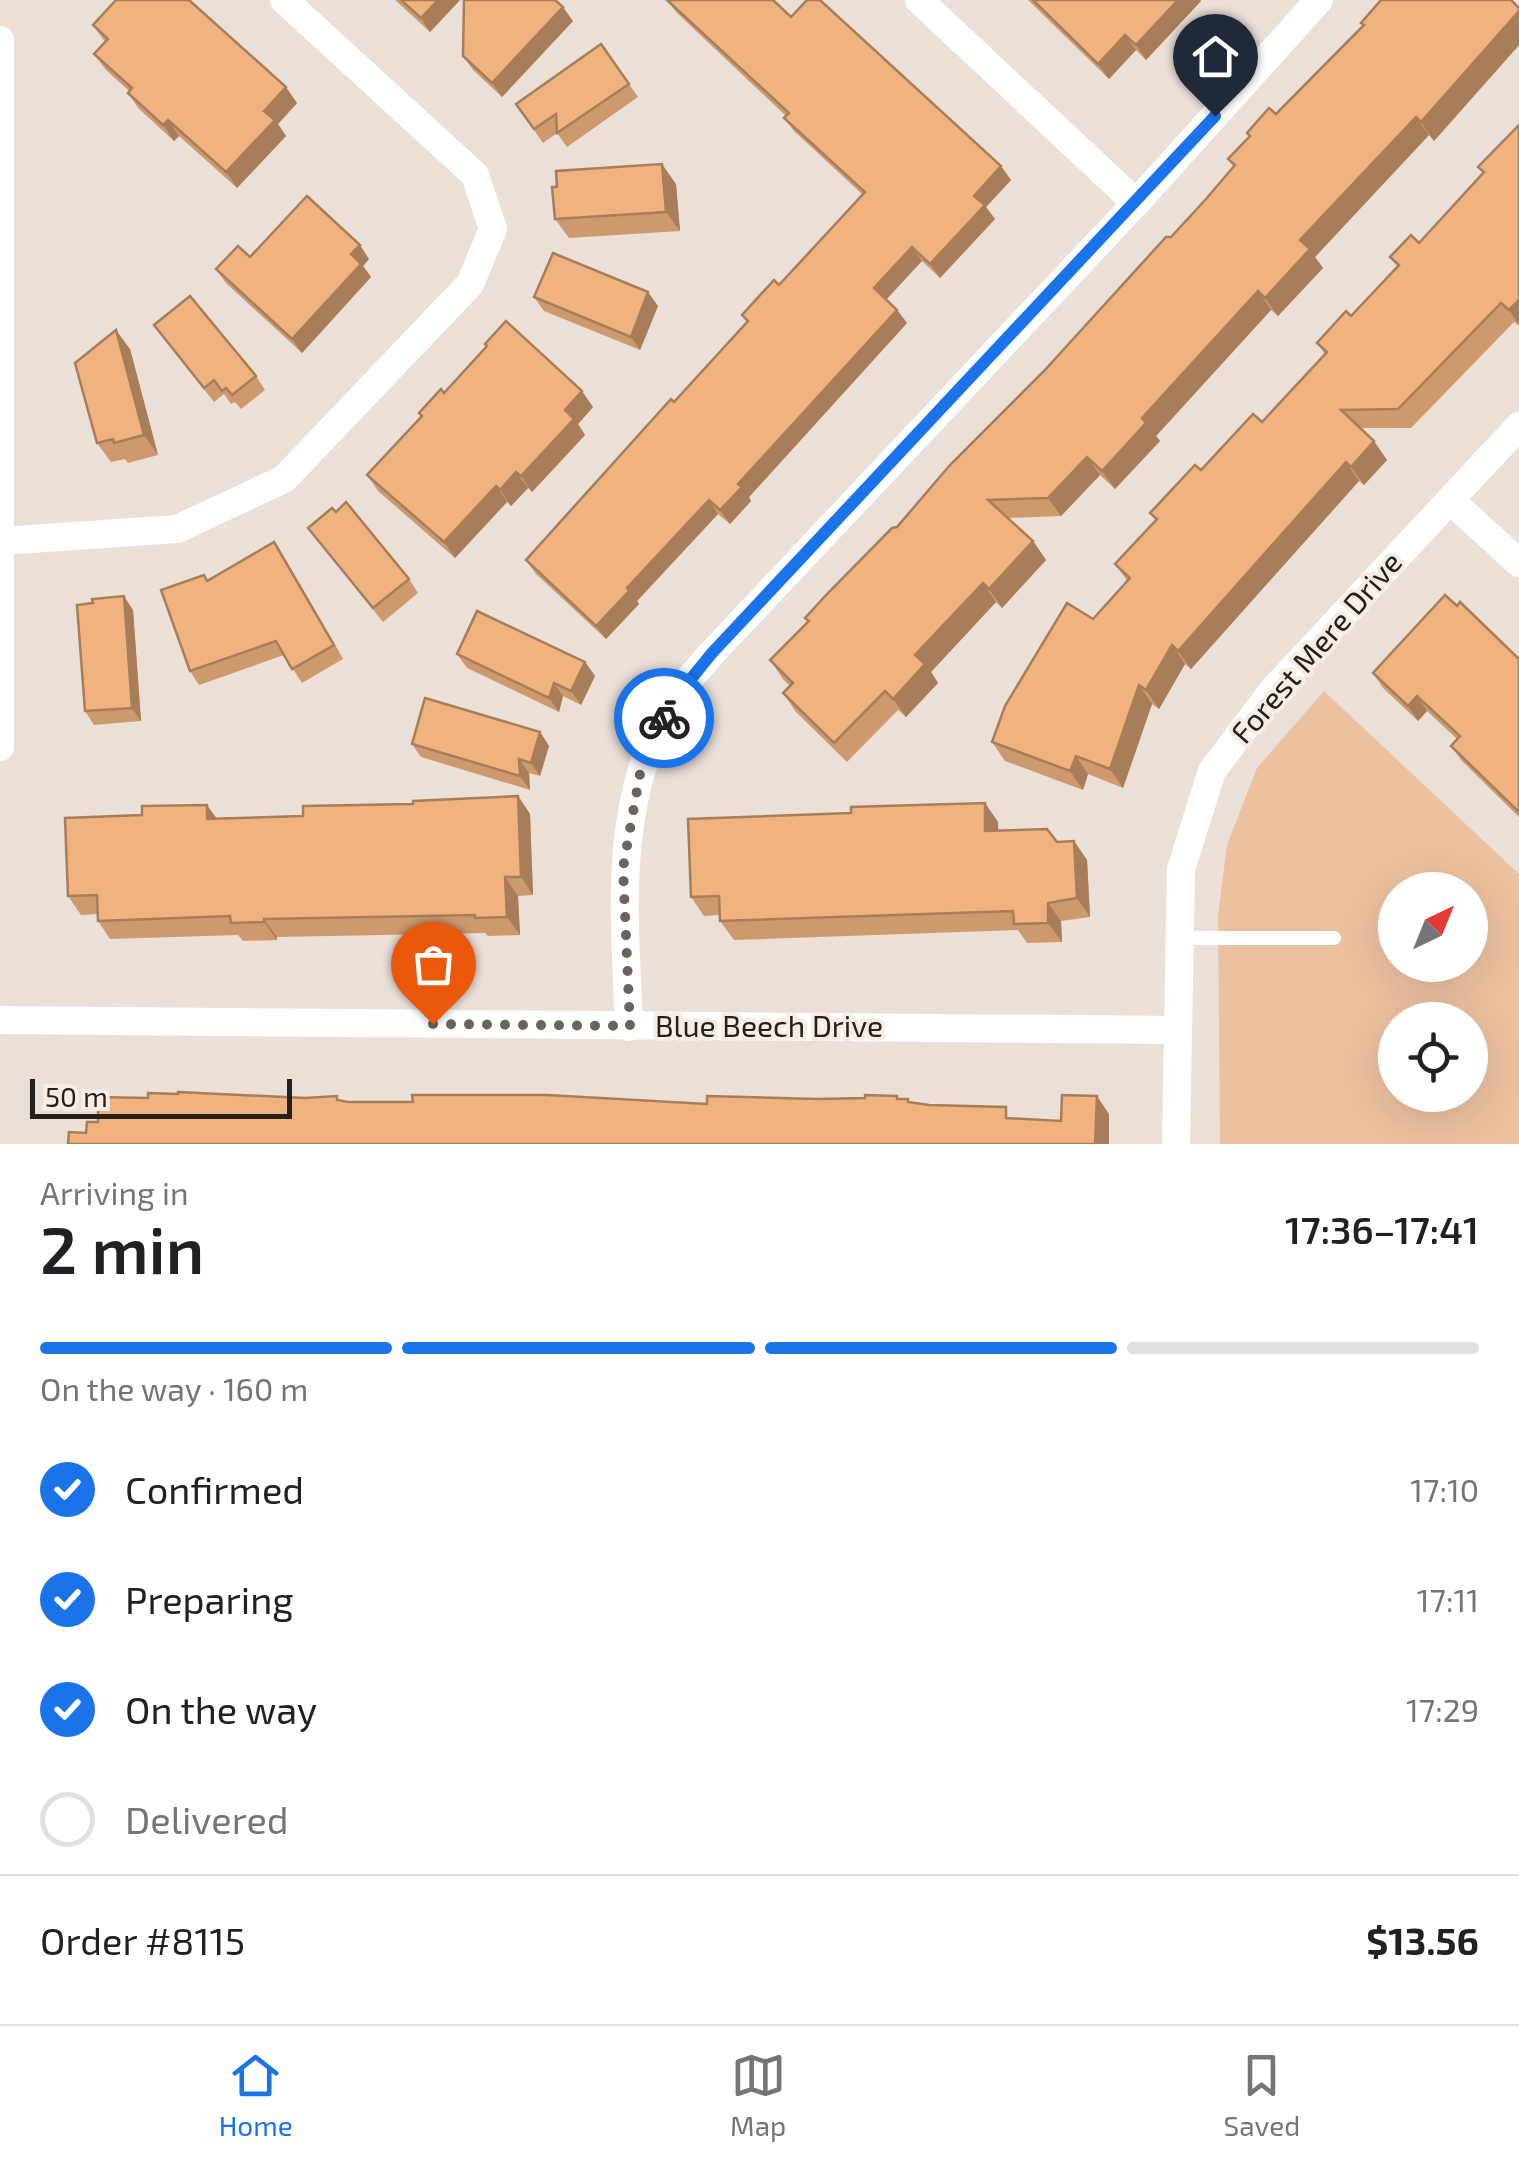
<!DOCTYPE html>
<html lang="en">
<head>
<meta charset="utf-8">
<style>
  body { margin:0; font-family:"Exo 2",sans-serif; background:#f6f6f6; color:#202124; height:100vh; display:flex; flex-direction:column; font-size:38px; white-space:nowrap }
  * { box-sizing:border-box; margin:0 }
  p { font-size:32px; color:#757577 }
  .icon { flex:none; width:55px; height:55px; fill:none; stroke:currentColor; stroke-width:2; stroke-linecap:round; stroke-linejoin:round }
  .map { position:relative; height:1144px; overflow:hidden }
  .sheet { display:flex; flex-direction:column; background:#fff; flex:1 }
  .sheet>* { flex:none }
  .needle { width:65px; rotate:43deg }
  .fabs { position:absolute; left:1378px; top:872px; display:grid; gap:20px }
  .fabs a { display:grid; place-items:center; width:110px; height:110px; border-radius:50%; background:#fff; box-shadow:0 10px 40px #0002; font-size:50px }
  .scale { position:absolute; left:30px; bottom:25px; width:262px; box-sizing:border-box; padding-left:10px; border:5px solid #24201d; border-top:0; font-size:28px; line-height:35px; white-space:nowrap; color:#24201d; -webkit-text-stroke:8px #f8ede5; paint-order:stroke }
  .pin { position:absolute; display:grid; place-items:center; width:85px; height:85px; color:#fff; margin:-102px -42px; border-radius:50% 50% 50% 0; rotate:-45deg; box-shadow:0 0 10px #0007 }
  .pin .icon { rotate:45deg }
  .courier { position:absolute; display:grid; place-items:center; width:100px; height:100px; margin:-50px; border:8px solid #1a73e8; border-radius:50%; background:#fff; color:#222; box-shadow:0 2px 12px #0007 }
  .overview em { font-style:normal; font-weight:600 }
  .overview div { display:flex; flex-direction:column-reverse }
  .overview { display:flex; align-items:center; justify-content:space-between; height:170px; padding:0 40px }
  h1 { font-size:65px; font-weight:600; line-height:75px }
  .bar { display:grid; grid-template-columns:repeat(4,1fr); gap:15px 10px; align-content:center; height:120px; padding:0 40px }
  .bar i { height:12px; border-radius:8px; background:#e0e0e0 }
  .bar .active { background:#1a73e8 }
  .bar p { grid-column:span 4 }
  .line { display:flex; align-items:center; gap:25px; padding:0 40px; border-top:2px solid #e0e0e0 }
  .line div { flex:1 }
  ol { padding:0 40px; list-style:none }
  li { display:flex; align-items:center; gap:30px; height:110px }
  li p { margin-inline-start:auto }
  li .icon { padding:10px; border-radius:50%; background:#1a73e8; color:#fff; stroke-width:4 }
  li:last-child { color:#757577 }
  li i { width:55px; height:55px; border:5px solid #e0e0e0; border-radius:50% }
  .menu { display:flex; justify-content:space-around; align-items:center; height:140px; border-top:2px solid #e0e0e0; background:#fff; font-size:28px; color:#757577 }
  .menu a { display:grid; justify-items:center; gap:5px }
  .menu .active { color:#1a73e8 }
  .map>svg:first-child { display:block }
  .green { fill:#ecc19f; fill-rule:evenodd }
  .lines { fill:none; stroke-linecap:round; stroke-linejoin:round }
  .lane { stroke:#fff; stroke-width:14 }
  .street { stroke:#fff; stroke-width:28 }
  .wall { fill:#ce9a6d }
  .shaded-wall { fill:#a87d59 }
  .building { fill:#f0b37f; stroke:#a87d59; stroke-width:2.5 }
  .done { stroke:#6a635e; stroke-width:10; stroke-dasharray:0 18 }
  .route { stroke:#1a73e8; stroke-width:12 }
  .labels { text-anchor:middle; stroke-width:8; stroke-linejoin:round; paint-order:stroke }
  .street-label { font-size:30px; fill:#24201d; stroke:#f8ede5 }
</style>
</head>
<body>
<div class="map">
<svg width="1519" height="1144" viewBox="0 0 1519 1144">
  <rect width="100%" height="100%" fill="#ebe0d8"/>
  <!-- green -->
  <path class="green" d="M1324,691L1519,874V1144H1220L1218,916L1227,845L1257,768ZM1395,890H1470V965H1395ZM1395,1020H1470V1095H1395Z"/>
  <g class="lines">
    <!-- lane -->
    <polyline class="lane" points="1180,938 1334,938"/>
    <!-- street -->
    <g class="street">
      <polyline points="919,0 1136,203"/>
      <polyline points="0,40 0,747"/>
      <polyline points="1450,500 1519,563"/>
      <polyline points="2,541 177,529 284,479 470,284 493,229 475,175 284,0"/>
      <polyline points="0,1020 1178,1030"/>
      <path d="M629,1027C625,919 612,806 668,708C679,688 697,671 712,653L1136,203L1319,0"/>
      <polyline points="1176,1144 1181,869 1212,771 1274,689 1519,426"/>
    </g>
  </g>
  <!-- wall -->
  <g class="wall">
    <polygon points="395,0 460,0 430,32"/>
    <polygon points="667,0 791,17 1011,180 986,207 995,219 940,278 922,261 886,299 897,310 907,323 749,497 751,501 730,524 718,514 637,601 639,604 606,639 536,574 526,560 747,322 742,315 779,285 863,195 794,131 784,118 786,116 676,12"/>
    <polygon points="1028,0 1200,0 1201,1 1146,60 1136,50 1109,79"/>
    <polygon points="1519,8 1519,45 1434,141 1429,135 1315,257 1323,268 1278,316 1271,310 1156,436 1160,441 1115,489 1100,475 1061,516 1008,518 1033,541 1046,560 1002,608 996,602 931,672 938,683 906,717 898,710 847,762 796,712 783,693 790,686 783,679 770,660 808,622 805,618 897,527 1206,199 1233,166 1228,159 1249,136 1247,133 1276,114"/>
    <polygon points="573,21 502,97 473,70 463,56"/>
    <polygon points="93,25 297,103 278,124 286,136 237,188 179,136 174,141 139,109 128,93 129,91 106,70 94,54 105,42"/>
    <polygon points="601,44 638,97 567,147 557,133 543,143 516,104"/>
    <polygon points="1519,125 1519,326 1514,322 1411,428 1361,428 1387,460 1364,485 1359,481 1191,669 1185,664 1159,709 1152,704 1123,788 1088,774 1083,790 1005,761 992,742 1093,619 1128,582 1115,564 1156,521 1150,513 1262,422 1325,354 1317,343 1351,316 1398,267 1390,257 1419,243 1483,173 1478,167"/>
    <polygon points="676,184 680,231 569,238 555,219"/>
    <polygon points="250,257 369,259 363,266 371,277 302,353 226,283 216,269"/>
    <polygon points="534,297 658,306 640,350 544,311"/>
    <polygon points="154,325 256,376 265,390 241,409 235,402 231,404 224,394 214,402"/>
    <polygon points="130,349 158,455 128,463 125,459 111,462 97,443"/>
    <polygon points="444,393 593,407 578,424 585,435 532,492 528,488 511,506 507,502 455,558 378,491 367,475"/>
    <polygon points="308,528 409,579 418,593 383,622"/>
    <polygon points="274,542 343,659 302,683 284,655 199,685 190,671 204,575 208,580"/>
    <polygon points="133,610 141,721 94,725 85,711"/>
    <polygon points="457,654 585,662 595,676 581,705 563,696 559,712 467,668"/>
    <polygon points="1519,659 1519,817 1462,761 1451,746 1457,739 1427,711 1418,721 1383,688 1373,673"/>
    <polygon points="540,732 549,746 540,776 529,773 530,790 421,757 412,744"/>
    <polygon points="518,796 530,814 533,895 518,896 520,935 488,936 485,933 277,937 277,940 243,941 238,935 110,939 98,921 98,914 81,915 68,896 216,818 303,816 413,804"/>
    <polygon points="985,803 998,822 998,831 1057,842 1074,841 1087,860 1090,917 1061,921 1062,942 1027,943 1018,930 734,940 720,921 720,915 704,916 691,897 851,813"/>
  </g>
  <!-- shaded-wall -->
  <g class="shaded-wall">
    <polygon points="438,0 460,0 430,32 421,18"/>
    <polygon points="1178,0 1200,0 1201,1 1146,60 1136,45"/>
    <polygon points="563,7 573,21 502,97 492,83"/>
    <polygon points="1519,11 1519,45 1434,141 1421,122"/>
    <polygon points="1125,35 1136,50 1109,79 1098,64"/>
    <polygon points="286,87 297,103 278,124 286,136 237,188 226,172 264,111"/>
    <polygon points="1416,117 1429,135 1315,257 1323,268 1278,316 1265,298 1300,240"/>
    <polygon points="168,120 179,136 174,141 163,125"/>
    <polygon points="662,164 676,184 680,231 666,212"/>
    <polygon points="1001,166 1011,180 986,207 995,219 940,278 930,264 974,196"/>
    <polygon points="360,245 369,259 363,266 371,277 302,353 292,339 351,254"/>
    <polygon points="912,247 922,261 884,302 874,288"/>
    <polygon points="1258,291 1271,310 1156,436 1160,441 1115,489 1102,471 1142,418"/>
    <polygon points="648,292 658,306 640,350 631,337"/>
    <polygon points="1519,300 1519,324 1509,310"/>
    <polygon points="897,310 907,323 749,497 751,501 730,524 720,510 738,484"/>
    <polygon points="116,330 130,349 158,455 144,435"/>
    <polygon points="582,391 593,407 578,424 585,435 532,492 521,476 565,410"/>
    <polygon points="1374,441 1387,460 1364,485 1351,467"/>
    <polygon points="1087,457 1100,475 1061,516 1048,498"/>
    <polygon points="1346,462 1359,481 1191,669 1178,651"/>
    <polygon points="516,472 528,488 511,506 500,490"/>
    <polygon points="496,486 507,502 455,558 444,542"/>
    <polygon points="709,500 718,514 637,601 639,604 606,639 596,626 627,588"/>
    <polygon points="1033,541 1046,560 1002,608 989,589"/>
    <polygon points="274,542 283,556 343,659 334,645"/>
    <polygon points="983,583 996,602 931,672 938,683 906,717 893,699 915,655"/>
    <polygon points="124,596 133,610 141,721 132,708"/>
    <polygon points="1172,645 1185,664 1159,709 1146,690"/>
    <polygon points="585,662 595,676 581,705 571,691"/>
    <polygon points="554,683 563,696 559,712 549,698"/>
    <polygon points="1139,685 1152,704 1123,788 1110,769"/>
    <polygon points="1417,696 1427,711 1418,721 1408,706"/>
    <polygon points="540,732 549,746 540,776 531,763"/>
    <polygon points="1076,756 1088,774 1083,790 1070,771"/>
    <polygon points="519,759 529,773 530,790 520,776"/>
    <polygon points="518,796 530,814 533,895 521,877"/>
    <polygon points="985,803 998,822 999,850 985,831"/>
    <polygon points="207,805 220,823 207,819"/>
    <polygon points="1074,841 1087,860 1090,917 1077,898"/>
    <polygon points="505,877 518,896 520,935 507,917"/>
    <polygon points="1048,903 1061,921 1062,942 1048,923"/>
    <polygon points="264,919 277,937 277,940 264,922"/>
    <polygon points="1097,1096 1109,1114 1109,1144 1095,1144"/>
  </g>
  <!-- building -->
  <g class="building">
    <polygon points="116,0 189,0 286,87 264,111 275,120 226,172 168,120 163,125 128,93 132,88 94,54 108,39 93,25"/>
    <polygon points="401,0 438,0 421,18"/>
    <polygon points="464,0 555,0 563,7 492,83 463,56"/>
    <polygon points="667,0 773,0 791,17 807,0 820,0 1001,166 974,196 985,205 930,264 912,247 874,288 897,310 738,484 742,487 720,510 709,500 627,588 629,591 596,626 526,560 671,399 674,402 748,321 742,315 774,280 779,285 865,192 784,118 789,113"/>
    <polygon points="1033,0 1178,0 1136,45 1125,35 1098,64"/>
    <polygon points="1381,0 1511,0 1519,8 1519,11 1421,122 1416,117 1300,240 1310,249 1265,298 1258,291 1142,418 1146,423 1102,471 1087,457 1048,498 988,500 1033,541 989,589 983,583 915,655 925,664 893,699 885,691 834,743 783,693 793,683 770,660 809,621 805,618 827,594 892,528 897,527 950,465 1044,371 1166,237 1171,237 1206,199 1235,165 1228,159 1250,136 1247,133 1269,108 1276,114 1364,25 1361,23"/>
    <polygon points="601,44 629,84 557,133 556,114 534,129 516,104"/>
    <polygon points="1519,125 1519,300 1509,310 1501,303 1398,409 1341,410 1374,441 1351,467 1346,462 1178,651 1172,645 1146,690 1139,685 1110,769 1076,756 1070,771 992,742 1005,706 1067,603 1093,619 1130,578 1115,564 1157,519 1150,513 1195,465 1201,470 1253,414 1262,422 1327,352 1317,343 1346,311 1351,316 1399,265 1390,257 1411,235 1419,243 1484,172 1478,167"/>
    <polygon points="662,164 666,212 555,219 552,187 557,187 556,171"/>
    <polygon points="307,196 360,245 351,254 361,264 292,339 216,269 238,246 250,257"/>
    <polygon points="553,253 648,292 631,337 534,297"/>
    <polygon points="190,296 256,376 232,395 226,388 222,391 214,380 204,388 154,325"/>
    <polygon points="506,321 582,391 565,410 574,419 521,476 516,472 500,490 496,486 444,542 367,475 422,416 419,413 441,389 444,393 487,346 485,344"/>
    <polygon points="116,330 144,435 114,443 113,439 97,443 75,363"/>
    <polygon points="346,502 409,579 373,608 308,528 332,508 336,512"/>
    <polygon points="274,542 334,645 292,669 276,641 190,671 161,590 204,575 207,581"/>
    <polygon points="1445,595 1457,606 1460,602 1519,659 1519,812 1451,746 1460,736 1417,696 1408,706 1373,673"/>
    <polygon points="124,596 132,708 85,711 77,605 93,603 92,599"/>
    <polygon points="477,611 585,662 571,691 554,683 549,698 457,654"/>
    <polygon points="425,698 540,732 531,763 519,759 520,776 412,744"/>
    <polygon points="518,796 521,877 505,877 507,917 475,918 475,915 264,919 264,922 231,923 230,916 98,921 97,895 68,896 65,818 142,815 142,806 207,805 207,819 303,816 303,806 413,804 413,801"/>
    <polygon points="985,803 985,831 1047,829 1057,842 1074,841 1077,898 1048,903 1048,923 1014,924 1013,911 720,921 719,896 691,897 688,819 851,813 851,807"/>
    <polygon points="178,1092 305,1098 337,1096 337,1100 348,1102 413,1102 412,1095 547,1095 707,1104 707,1096 818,1099 865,1098 865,1095 897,1096 897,1099 908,1099 908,1102 929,1105 1006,1107 1006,1118 1061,1121 1062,1095 1097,1096 1095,1144 68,1144 69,1132 86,1133 87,1122 98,1122 98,1097 148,1098 148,1093 178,1094"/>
  </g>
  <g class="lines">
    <!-- done -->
    <polyline class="done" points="433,1024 630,1026 623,868 640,774 664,718"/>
    <!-- route -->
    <polyline class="route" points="664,718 669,706 712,653 1215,116"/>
  </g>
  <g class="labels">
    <!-- street labels -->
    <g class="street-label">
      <text transform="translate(1317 648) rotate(-49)" y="10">Forest Mere Drive</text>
      <text x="769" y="1037">Blue Beech Drive</text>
    </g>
  </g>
</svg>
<div class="fabs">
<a><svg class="needle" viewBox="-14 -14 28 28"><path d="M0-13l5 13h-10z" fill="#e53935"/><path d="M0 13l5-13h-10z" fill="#757577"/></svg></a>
<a><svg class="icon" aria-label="locate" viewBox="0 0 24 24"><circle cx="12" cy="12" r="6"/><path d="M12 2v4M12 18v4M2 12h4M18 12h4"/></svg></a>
</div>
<div class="scale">50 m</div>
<div class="pin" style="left:433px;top:1024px;background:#ea580c"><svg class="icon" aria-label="bag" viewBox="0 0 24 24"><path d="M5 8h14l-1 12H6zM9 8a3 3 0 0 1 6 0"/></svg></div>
<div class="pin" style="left:1215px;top:116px;background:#1f2937"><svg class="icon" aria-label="home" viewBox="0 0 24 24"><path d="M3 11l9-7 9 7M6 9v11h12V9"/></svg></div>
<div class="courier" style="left:664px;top:718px"><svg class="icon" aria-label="bike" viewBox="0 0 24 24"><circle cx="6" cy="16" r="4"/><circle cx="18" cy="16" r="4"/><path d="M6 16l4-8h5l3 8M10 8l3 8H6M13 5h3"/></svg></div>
</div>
<section class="sheet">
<div class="overview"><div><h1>2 min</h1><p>Arriving in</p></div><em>17:36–17:41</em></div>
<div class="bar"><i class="active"></i><i class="active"></i><i class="active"></i><i></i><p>On the way · 160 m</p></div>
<ol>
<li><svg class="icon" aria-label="check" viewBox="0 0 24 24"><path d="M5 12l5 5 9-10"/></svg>Confirmed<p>17:10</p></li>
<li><svg class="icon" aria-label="check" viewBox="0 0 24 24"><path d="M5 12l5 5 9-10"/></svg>Preparing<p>17:11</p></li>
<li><svg class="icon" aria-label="check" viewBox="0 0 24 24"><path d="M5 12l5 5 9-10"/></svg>On the way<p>17:29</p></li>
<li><i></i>Delivered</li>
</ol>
<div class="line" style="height:130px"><div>Order #8115</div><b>$13.56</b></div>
</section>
<nav class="menu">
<a class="active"><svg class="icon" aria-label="home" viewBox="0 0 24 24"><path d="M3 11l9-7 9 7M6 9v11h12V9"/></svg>Home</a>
<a><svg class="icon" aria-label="map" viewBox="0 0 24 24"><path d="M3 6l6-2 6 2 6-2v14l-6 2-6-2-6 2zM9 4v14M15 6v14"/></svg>Map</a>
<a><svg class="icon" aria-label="saved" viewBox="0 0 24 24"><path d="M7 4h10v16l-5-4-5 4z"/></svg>Saved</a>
</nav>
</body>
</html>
